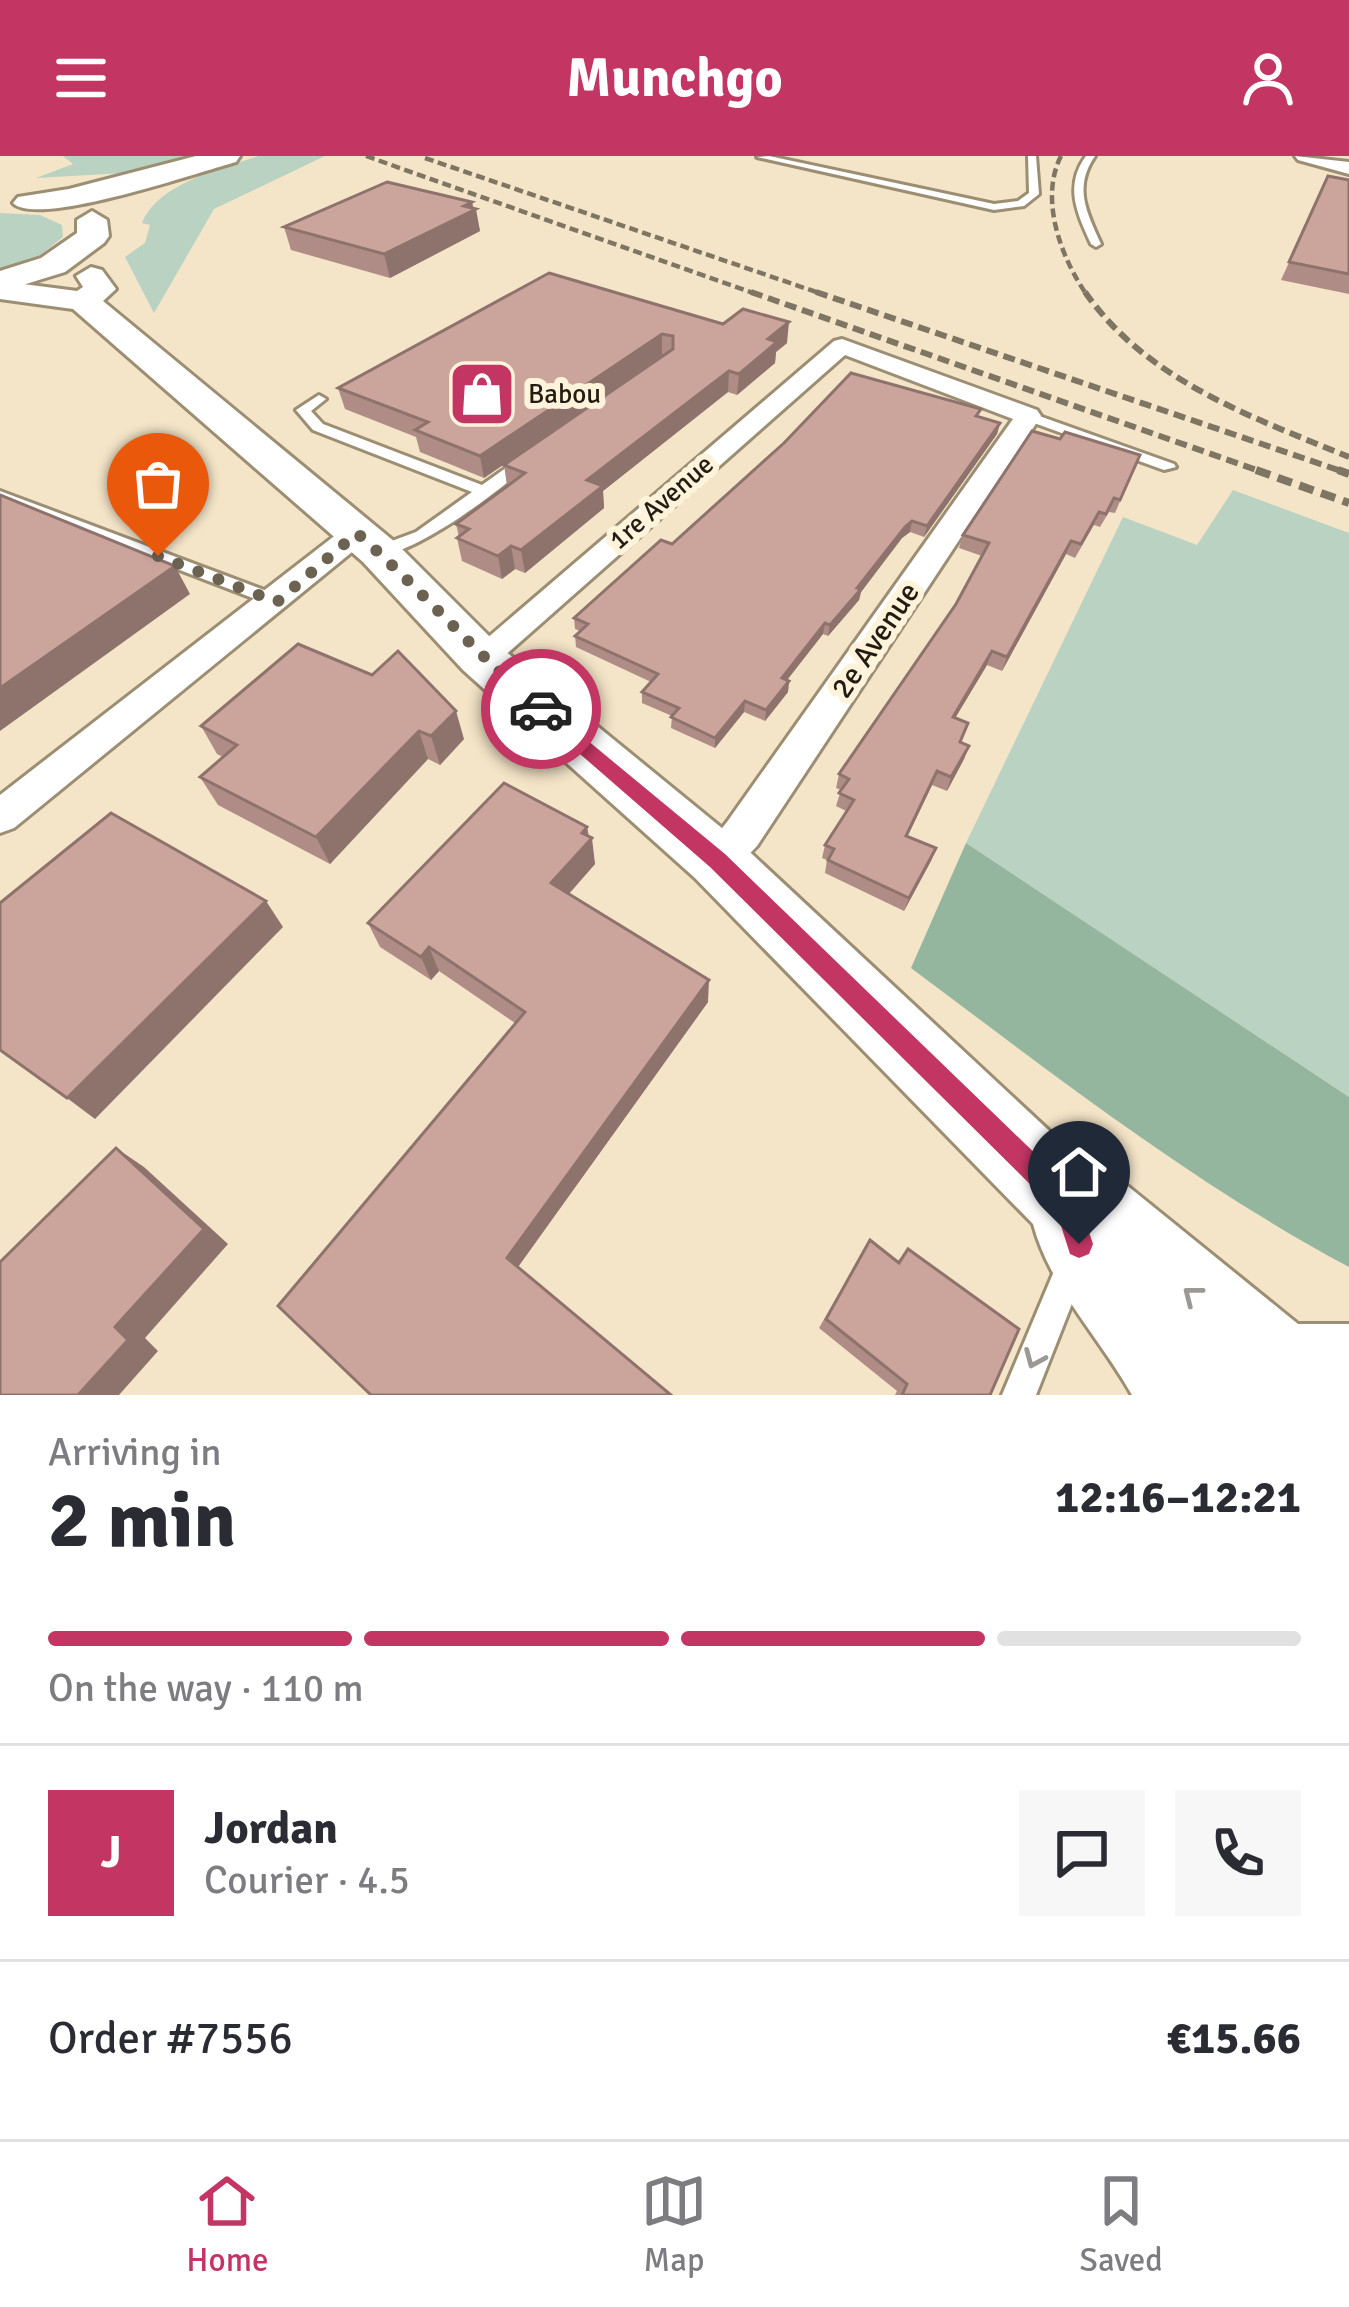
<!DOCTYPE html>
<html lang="en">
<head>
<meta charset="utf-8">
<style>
  body { margin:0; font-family:Signika,sans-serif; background:#f7f7f7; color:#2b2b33; height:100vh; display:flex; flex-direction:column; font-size:45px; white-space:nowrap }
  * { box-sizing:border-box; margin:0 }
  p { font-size:39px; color:#7c7c81 }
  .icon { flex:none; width:66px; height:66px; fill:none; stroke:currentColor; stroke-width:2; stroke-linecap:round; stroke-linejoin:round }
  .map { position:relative; height:1239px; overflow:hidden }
  .details { display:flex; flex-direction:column; background:#fff; flex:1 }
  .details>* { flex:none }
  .pin { position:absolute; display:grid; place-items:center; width:102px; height:102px; color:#fff; margin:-123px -51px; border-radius:50% 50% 50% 0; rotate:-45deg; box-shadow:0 0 12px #0007 }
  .pin .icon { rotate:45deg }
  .courier { position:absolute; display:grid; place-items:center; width:120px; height:120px; margin:-60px; border:9px solid #c33664; border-radius:50%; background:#fff; color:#222; box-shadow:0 3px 15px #0007 }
  .summary em { font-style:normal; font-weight:800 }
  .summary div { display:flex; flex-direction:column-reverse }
  .summary { display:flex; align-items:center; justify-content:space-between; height:204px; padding:0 48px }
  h1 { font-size:78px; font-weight:800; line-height:90px }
  .bar { display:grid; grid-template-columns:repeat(4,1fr); gap:18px 12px; align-content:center; height:144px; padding:0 48px }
  .bar i { height:15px; border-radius:9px; background:#e1e1e2 }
  .bar .current { background:#c33664 }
  .bar p { grid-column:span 4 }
  .line { display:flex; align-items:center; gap:30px; padding:0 48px; border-top:3px solid #e1e1e2 }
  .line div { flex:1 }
  .round { display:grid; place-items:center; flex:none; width:126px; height:126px; border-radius:0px; background:#f7f7f7 }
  header { display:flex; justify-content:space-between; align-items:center; height:156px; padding:0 48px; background:#c33664; color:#fff; font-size:54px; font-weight:800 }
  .tabs { display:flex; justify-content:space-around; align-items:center; height:168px; border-top:3px solid #e1e1e2; background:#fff; font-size:33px; color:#7c7c81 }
  .tabs a { display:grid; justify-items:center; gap:6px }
  .tabs .current { color:#c33664 }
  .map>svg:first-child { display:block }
  .green { fill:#bad2c2 }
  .forest { fill:#94b69f }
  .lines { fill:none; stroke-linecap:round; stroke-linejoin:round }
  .service-casing { stroke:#9c8e73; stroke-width:6 }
  .minor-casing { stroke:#9c8e73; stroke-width:6 }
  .tertiary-casing { stroke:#9c8e73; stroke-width:6 }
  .secondary-casing { stroke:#9c8e73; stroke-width:6 }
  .primary-casing { stroke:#9c8e73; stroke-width:6 }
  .service { fill:#fff; fill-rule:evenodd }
  .minor { fill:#fff; fill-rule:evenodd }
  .tertiary { fill:#fff; fill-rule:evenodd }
  .secondary { fill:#fff; fill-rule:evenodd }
  .primary { fill:#fff; fill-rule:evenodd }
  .rail-far2 { stroke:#7f7563; stroke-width:4.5; stroke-dasharray:9 4.5; stroke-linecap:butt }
  .rail-far1 { stroke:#7f7563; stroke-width:6; stroke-dasharray:12 6; stroke-linecap:butt }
  .rail { stroke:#7f7563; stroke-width:8; stroke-dasharray:15 8; stroke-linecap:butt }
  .wall { fill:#af8d86 }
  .shaded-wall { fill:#8e736d }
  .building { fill:#cba49c; stroke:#8e736d; stroke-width:3 }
  .oneway { stroke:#9c9994 }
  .route { fill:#c33664 }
  .done { stroke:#6c6252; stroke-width:12; stroke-dasharray:0 21.6 }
  .labels { text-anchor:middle; stroke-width:12; stroke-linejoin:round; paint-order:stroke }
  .far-poi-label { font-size:27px; fill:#221c12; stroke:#fff3dc; text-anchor:start }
  .far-street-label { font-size:27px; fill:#221c12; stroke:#fff3dc }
  .street-label { font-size:30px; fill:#221c12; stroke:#fff3dc }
</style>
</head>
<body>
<header><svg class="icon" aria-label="menu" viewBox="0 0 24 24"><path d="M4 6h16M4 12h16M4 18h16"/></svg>Munchgo<svg class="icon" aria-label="person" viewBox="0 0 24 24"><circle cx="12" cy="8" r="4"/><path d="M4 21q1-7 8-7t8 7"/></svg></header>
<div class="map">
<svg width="1349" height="1239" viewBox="0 0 1349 1239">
  <rect width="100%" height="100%" fill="#f4e5c8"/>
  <!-- green -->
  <g class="green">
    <polygon points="63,0 184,0 126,17 36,22 73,8"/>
    <path d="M258,0H325L214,53L154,157L125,101L145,87L150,69L142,67C158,27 221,13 258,0Z"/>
    <polygon points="0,57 40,59 62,69 63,81 39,100 0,114"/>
    <polygon points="1233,334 1349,377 1349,941 966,687 1123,361 1197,389"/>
  </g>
  <!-- forest -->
  <path class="forest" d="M966,687L1349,941V1111C1192,1027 1053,918 911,812Z"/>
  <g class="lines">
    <defs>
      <g id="service">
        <polygon points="769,0 994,48 1018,45 1029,37 1028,0 1036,0 1039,38 1024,50 994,54 757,1"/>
        <path d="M1086,0H1095C1073,31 1087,57 1101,88L1096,91L1091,88C1077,57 1064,30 1086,0Z"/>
        <path d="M319,239L326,243L311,255L323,268L482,329L520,302L532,305C503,333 412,402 373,400V392L416,376L472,336L313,274L296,254Z"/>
        <polygon points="1028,256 1174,308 1176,311 1164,314 1023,263 1023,257"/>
        <polygon points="0,335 283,441 286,445 277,451 271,449 0,345"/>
        <polygon points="1071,1097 1082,1101 1086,1112 1036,1239 1002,1239 1060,1101"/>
      </g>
      <g id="minor">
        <path d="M842,183L1037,254L1041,260L757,690C739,708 729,725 702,716L696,704L727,666L1013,263L845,199L493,510H469L464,502L834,185Z"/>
        <polygon points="357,368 368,371 372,377 368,383 14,672 0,677 0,639 346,371"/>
      </g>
      <polygon id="tertiary" points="1295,0 1349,6 1349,18 1298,4"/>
      <path id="secondary" d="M91,111L102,114L116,133L103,145L395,386L499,490L739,686L1087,1010L1119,1023L1298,1168H1349V1239H1132C1100,1182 1050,1132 1033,1068L695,722L463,514L363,406L73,153L0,143V125L77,135L83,131L76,120Z"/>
      <g id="primary">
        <path d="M196,0H240L236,6C199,16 37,72 13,47L18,41L69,33Z"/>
        <polygon points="92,55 107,64 109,80 104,87 65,116 0,136 0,115 41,102 77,77 77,64"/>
      </g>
    </defs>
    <!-- service casing -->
    <use href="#service" class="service-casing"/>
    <!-- minor casing -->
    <use href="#minor" class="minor-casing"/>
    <!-- tertiary casing -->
    <use href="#tertiary" class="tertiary-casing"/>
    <!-- secondary casing -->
    <use href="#secondary" class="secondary-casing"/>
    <!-- primary casing -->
    <use href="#primary" class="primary-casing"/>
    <!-- service -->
    <use href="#service" class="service"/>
    <!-- minor -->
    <use href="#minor" class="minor"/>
    <!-- tertiary -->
    <use href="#tertiary" class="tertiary"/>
    <!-- secondary -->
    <use href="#secondary" class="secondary"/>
    <!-- primary -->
    <use href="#primary" class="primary"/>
    <!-- rail-far2 -->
    <g class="rail-far2">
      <polyline points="366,0 759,139"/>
      <path d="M1061,0C1039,43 1061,102 1087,139"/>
      <polyline points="425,2 825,139"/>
    </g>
    <!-- rail-far1 -->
    <g class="rail-far1">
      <polyline points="751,136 1265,317"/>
      <polyline points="816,136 1347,317"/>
      <path d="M1085,136C1147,225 1252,261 1349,301"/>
    </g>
    <!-- rail -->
    <g class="rail">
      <polyline points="1256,314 1349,347"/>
      <polyline points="1338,314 1349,318"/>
    </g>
  </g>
  <!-- wall -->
  <g class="wall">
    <polygon points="1328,20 1349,24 1349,138 1281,124"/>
    <polygon points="472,46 480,75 390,122 291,94 284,71"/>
    <polygon points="549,117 787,187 776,196 775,207 737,239 728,236 603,335 604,352 525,417 515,413 502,423 462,405 457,382 459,381 456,368 507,330 504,309 663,199 484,322 420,296 416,281 345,253 338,232"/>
    <polygon points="979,261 1000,267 997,278 924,381 910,376 902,382 861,436 859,444 828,480 823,478 787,524 789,525 788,536 765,565 744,556 715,592 671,572 672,560 642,547 642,536 651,526 576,491 575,480 580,475 575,473 574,462 672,388"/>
    <polygon points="1060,283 1140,299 1115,357 1109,356 1100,371 1094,369 1075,402 1066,398 1002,515 987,509 955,562 961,586 969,590 964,603 947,635 932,629 907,681 936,692 904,755 825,717 827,704 822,702 825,689 846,655 836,650 841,634 836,632 839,618 956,448 982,400 959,392 963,379"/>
    <polygon points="298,488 464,583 440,609 428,603 330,708 218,649 200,621 223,601 217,598 201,570"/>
    <polygon points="587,671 595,708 569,738 708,846 518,1111 371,1239 515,867 439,815 431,824 380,791 368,767"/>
    <polygon points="870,1084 897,1106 908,1093 990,1239 895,1239 897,1235 819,1172"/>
  </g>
  <!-- shaded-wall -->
  <g class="shaded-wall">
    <polygon points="472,46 473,54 476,53 480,75 390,122 384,98"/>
    <polygon points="789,166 787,187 776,196 775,207 737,239 739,218 768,183"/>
    <polygon points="662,178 662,199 484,322 480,300"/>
    <polygon points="729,215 728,236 603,335 604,352 525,417 521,394 587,324"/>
    <polygon points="1000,267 997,278 924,381 927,370"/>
    <polygon points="912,365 910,376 902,382 861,436 859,444 828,480 830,469 905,371"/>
    <polygon points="1071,385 1066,398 1002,515 1007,501"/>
    <polygon points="511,390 515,413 502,423 498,400"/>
    <polygon points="175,410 190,438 0,575 0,532"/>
    <polygon points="825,467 823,478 780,533 782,522"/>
    <polygon points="992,495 987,509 948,574 953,561"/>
    <polygon points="789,525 788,536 765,565 766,554"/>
    <polygon points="745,545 744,556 715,592 715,582"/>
    <polygon points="456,555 464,583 440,609 431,580"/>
    <polygon points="419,575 428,603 330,708 316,681"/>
    <polygon points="969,590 964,603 947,635 951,621"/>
    <polygon points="937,615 932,629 901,693 906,680"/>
    <polygon points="587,671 589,685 592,682 595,708 556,752 551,727"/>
    <polygon points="936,692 931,705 904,755 909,742"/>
    <polygon points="266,745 283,771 95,963 67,942"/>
    <polygon points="429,791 439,815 431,824 421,801"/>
    <polygon points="709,824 708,846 515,1115 507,1102"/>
    <polygon points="116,992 144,1011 228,1088 145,1182 158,1195 119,1239 78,1239 115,1171"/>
  </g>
  <!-- building -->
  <g class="building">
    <polygon points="1328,20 1349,24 1349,118 1289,106"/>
    <polygon points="387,26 472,46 464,50 476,53 384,98 284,71"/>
    <polygon points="549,117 723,168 743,153 789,166 768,183 777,186 739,218 729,215 587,324 603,330 521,394 511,390 498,400 457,382 469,373 456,368 525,317 504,309 673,193 673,180 662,178 480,300 415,274 428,266 338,232"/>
    <polygon points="851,217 981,253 976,260 1000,267 927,370 912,365 905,371 857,432 861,433 830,469 825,467 782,522 789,525 766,554 745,545 715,582 671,561 679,552 642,536 658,518 575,480 588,468 574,462 661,384 672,388 784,287"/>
    <polygon points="1032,275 1060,283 1065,276 1140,299 1120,344 1114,342 1106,358 1099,356 1081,388 1071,385 1007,501 992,495 953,561 968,567 960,586 969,590 951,621 937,615 906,680 936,692 909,742 828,704 834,693 825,689 854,644 839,637 849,623 839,618 956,448 989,387 963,379"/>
    <polygon points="0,339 175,410 0,532"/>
    <polygon points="298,488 372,519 398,495 456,555 431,580 419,575 316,681 200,621 237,589 201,570"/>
    <polygon points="504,627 587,671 582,677 592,682 551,727 709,824 507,1102 671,1239 371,1239 278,1150 525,856 429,791 421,801 368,767"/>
    <polygon points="111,657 266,745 67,942 0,894 0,747"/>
    <polygon points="116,992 204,1073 115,1171 128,1184 78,1239 0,1239 0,1106"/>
    <polygon points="870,1084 899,1107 908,1093 1019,1173 990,1239 902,1239 907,1228 826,1163"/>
  </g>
  <!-- one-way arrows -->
  <defs><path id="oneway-chevron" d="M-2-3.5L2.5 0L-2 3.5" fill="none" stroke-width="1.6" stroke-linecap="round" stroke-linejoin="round" transform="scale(3)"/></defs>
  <g class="oneway">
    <use href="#oneway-chevron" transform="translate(1192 1139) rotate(-142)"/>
    <use href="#oneway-chevron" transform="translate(1034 1203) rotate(113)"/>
  </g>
  <!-- route -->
  <polygon class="route" points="541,546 725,698 1076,1037 1093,1088 1089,1098 1079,1102 1070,1098 1056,1054 710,711 534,558 534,548"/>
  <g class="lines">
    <!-- done -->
    <path class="done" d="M158,400L277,446L357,377C421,433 476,498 541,553"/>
  </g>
  <!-- icons -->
  <defs>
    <symbol id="shop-square" viewBox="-11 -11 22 22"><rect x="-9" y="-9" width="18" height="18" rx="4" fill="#c33664" stroke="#fff3dc"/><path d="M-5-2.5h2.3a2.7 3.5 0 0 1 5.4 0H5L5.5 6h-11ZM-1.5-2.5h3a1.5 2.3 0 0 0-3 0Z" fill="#fff"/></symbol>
  </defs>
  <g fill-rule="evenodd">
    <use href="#shop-square" x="444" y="200" width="76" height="76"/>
  </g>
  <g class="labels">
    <!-- far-poi labels -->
    <g class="far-poi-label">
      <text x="528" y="247">Babou</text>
    </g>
    <!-- far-street labels -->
    <g class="far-street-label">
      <text transform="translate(661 346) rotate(-41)" y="9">1re Avenue</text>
    </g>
    <!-- street labels -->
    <g class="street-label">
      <text transform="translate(875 484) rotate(-56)" y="10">2e Avenue</text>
    </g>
  </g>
</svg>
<div class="pin" style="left:158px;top:400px;background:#ea580c"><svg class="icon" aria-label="bag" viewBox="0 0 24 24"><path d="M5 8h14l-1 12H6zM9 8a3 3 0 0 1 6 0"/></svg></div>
<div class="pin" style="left:1079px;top:1088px;background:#1f2937"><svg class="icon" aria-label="home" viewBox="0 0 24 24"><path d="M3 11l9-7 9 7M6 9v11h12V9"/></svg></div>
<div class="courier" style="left:541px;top:553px"><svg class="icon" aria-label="car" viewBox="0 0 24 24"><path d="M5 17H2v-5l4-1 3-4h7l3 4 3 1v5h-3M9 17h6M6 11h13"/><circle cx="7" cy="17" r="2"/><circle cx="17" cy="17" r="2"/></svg></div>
</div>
<section class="details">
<div class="summary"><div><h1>2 min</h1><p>Arriving in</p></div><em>12:16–12:21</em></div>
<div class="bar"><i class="current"></i><i class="current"></i><i class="current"></i><i></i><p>On the way · 110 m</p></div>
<div class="line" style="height:216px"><b class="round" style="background:#c33664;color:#fff">J</b><div><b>Jordan</b><p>Courier · 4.5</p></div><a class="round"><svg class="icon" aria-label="chat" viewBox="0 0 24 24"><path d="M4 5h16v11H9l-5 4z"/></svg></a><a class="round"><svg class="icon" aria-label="phone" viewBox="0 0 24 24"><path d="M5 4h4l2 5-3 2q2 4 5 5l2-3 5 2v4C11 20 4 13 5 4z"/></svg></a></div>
<div class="line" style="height:156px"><div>Order #7556</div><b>€15.66</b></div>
</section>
<nav class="tabs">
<a class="current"><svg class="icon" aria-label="home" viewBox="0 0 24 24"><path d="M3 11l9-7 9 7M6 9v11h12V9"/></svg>Home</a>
<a><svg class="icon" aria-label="map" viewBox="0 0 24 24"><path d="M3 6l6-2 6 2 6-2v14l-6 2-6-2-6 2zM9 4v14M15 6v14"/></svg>Map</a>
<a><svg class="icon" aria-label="saved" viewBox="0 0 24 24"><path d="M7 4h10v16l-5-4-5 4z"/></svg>Saved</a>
</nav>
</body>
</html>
